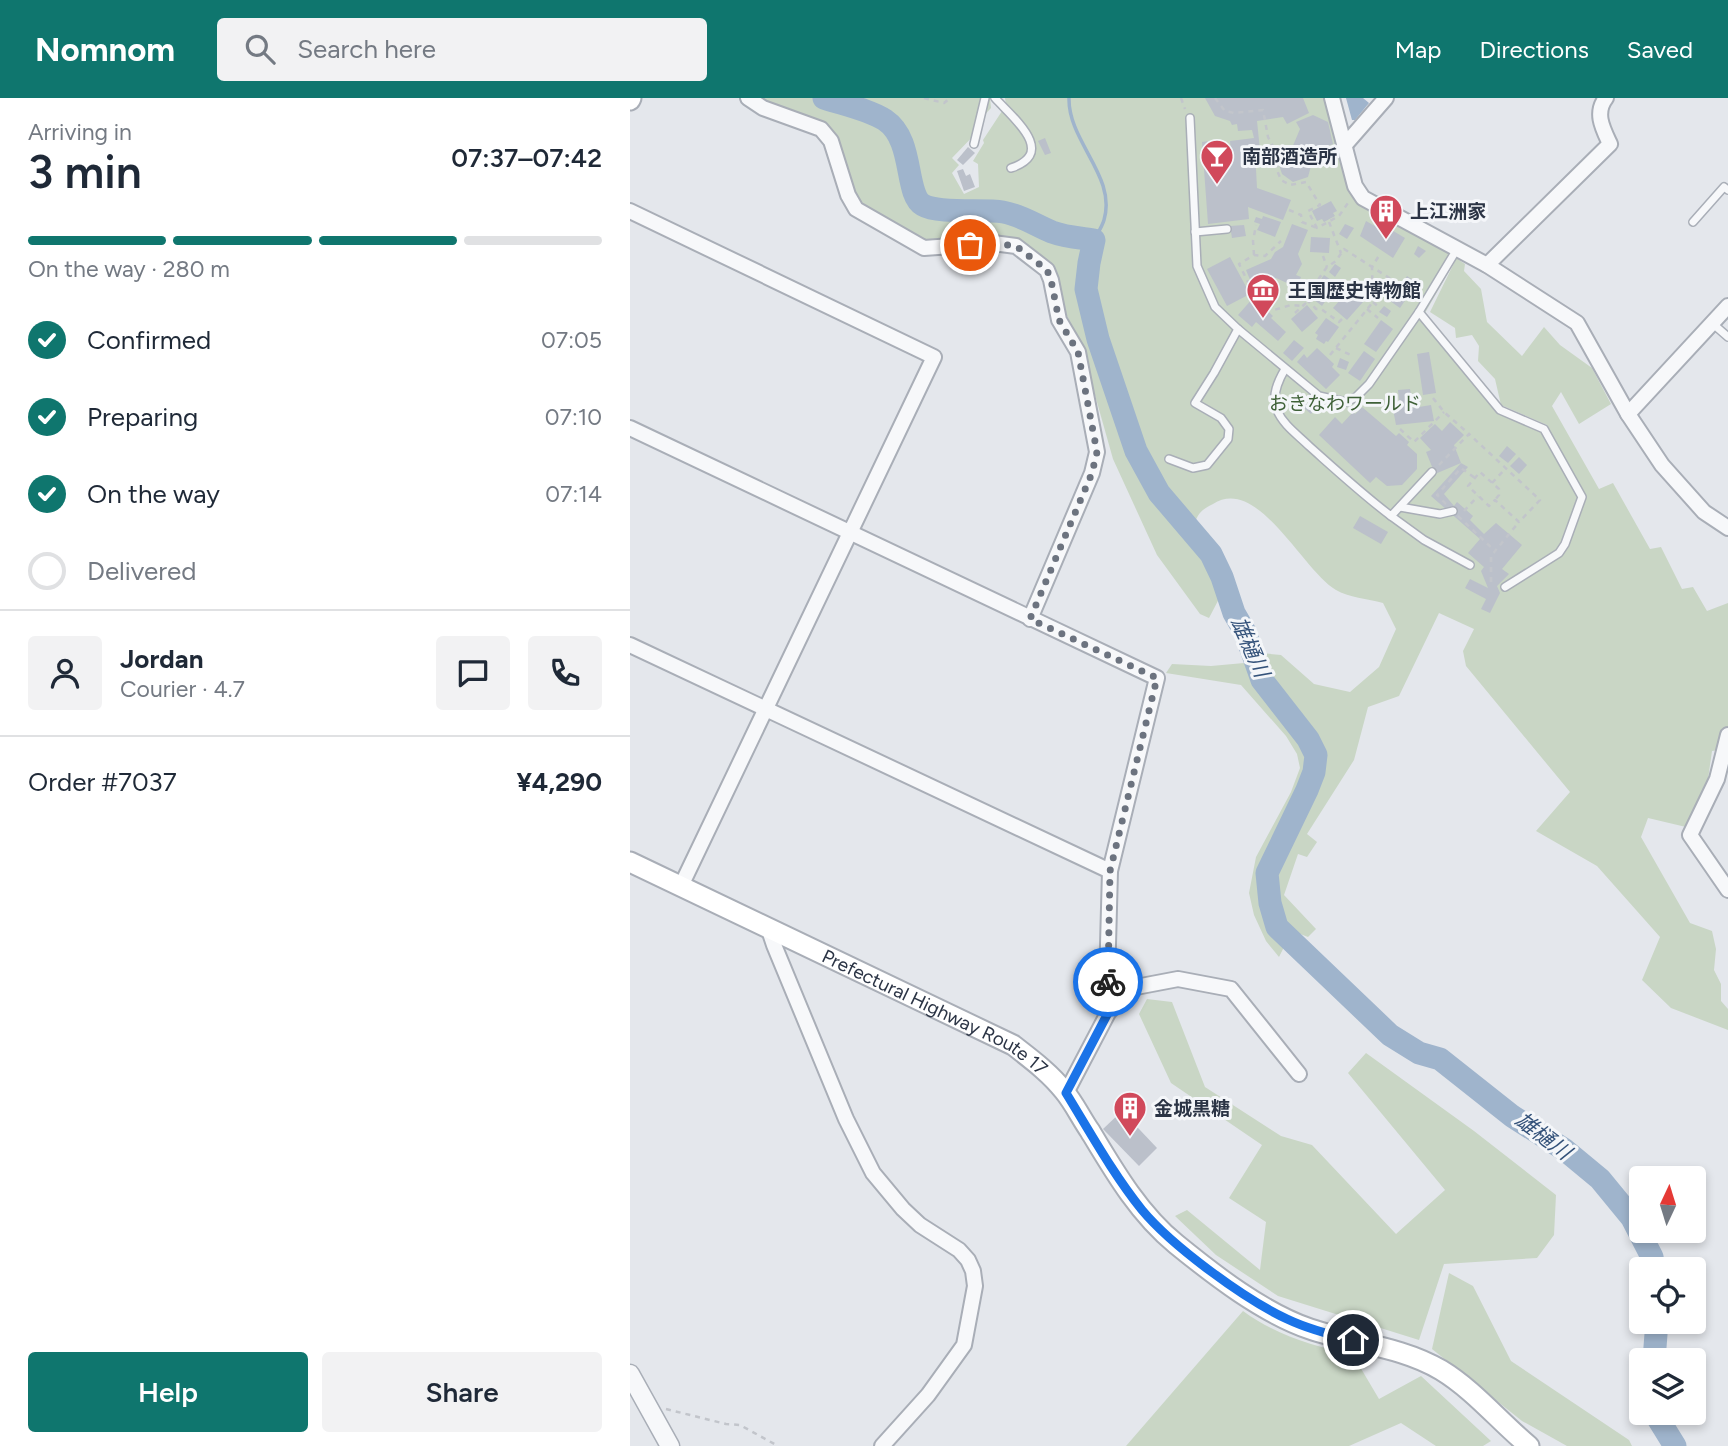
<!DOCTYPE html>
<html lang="en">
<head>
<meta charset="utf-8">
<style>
  body { margin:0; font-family:Figtree,"Noto Sans JP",sans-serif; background:#f2f2f3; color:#1f2937; height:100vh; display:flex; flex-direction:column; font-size:26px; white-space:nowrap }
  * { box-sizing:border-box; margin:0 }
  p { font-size:23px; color:#747a83 }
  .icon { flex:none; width:38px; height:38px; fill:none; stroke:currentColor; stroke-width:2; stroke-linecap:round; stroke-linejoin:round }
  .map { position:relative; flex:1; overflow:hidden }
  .sheet { display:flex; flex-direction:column; background:#fff; width:630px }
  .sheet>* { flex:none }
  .needle { width:46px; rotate:4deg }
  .buttons { position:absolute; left:999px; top:1068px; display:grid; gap:14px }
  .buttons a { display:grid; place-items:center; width:77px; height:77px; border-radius:7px; background:#fff; box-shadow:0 4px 10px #0003; font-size:35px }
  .pin { position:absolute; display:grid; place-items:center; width:60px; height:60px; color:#fff; margin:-30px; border:4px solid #fff; border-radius:50%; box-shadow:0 2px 7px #0007 }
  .courier { position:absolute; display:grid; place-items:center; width:70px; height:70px; margin:-35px; border:5px solid #1a73e8; border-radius:50%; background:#fff; color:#222; box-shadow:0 2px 9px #0007 }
  .overview em { font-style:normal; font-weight:600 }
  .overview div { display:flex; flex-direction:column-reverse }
  .overview { display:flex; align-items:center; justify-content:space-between; height:119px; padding:0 28px }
  h1 { font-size:46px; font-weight:600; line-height:52px }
  .bar { display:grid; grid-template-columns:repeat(4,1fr); gap:10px 7px; align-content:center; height:84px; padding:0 28px }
  .bar i { height:9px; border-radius:5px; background:#e0e1e3 }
  .bar .current { background:#0f766e }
  .bar p { grid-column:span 4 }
  .line { display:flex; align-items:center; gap:18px; padding:0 28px; border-top:2px solid #e0e1e3 }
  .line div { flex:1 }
  .round { display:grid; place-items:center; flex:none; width:74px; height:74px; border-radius:7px; background:#f2f2f3 }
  ol { padding:0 28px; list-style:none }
  li { display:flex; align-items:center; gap:21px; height:77px }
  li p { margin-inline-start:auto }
  li .icon { padding:7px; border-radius:50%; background:#0f766e; color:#fff; stroke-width:4 }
  li:last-child { color:#747a83 }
  li i { width:38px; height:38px; border:4px solid #e0e1e3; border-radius:50% }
  .action { display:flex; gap:14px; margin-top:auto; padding:14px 28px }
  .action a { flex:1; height:80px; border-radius:7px; background:#0f766e; color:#fff; font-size:28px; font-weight:600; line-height:80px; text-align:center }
  .action a+a { background:#f2f2f3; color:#1f2937 }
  header { display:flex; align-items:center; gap:42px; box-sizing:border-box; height:98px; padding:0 35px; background:#0f766e; color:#fff }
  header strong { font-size:33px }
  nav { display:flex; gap:38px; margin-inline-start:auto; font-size:24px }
  .search { width:490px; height:63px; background:#f2f2f3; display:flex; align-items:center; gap:18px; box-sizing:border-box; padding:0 24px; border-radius:7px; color:#747a83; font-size:26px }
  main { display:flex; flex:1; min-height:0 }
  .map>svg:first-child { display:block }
  .green { fill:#c9d6c5; fill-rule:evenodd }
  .water { fill:#9fb4cc }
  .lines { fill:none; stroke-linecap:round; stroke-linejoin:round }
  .stream { stroke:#9fb4cc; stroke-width:3.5 }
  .river { stroke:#9fb4cc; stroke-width:23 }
  .building { fill:#bbc0ca }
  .service-casing { stroke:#a9aeb7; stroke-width:10 }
  .minor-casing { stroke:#a9aeb7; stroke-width:18 }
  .tertiary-casing { stroke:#a9aeb7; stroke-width:21 }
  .secondary-casing { stroke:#a9aeb7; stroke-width:23 }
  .path { stroke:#c2c5cb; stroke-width:2.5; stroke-dasharray:5 5; stroke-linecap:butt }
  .service { stroke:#f7f8fa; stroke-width:7 }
  .minor { stroke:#f7f8fa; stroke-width:14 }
  .tertiary { stroke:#f7f8fa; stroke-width:18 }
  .secondary { stroke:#fff; stroke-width:19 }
  .done { stroke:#6c737f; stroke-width:7; stroke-dasharray:0 12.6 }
  .route { stroke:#1a73e8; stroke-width:9 }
  .labels { text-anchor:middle; stroke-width:6; stroke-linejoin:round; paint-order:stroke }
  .poi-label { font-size:19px; font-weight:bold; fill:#2b3445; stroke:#f4f6f9; text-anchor:start }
  .park-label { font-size:19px; fill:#3f6138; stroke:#f4f6f9 }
  .street-label { font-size:19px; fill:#2b3445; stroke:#f4f6f9 }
  .water-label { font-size:21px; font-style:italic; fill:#34527a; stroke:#f4f6f9 }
</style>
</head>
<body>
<header>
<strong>Nomnom</strong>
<div class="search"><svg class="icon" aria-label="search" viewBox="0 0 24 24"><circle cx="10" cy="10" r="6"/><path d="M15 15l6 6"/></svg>Search here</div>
<nav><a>Map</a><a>Directions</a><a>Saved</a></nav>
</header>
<main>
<section class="sheet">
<div class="overview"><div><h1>3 min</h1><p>Arriving in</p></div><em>07:37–07:42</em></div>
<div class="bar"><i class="current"></i><i class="current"></i><i class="current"></i><i></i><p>On the way · 280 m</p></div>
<ol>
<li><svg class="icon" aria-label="check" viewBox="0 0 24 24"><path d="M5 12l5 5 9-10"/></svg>Confirmed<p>07:05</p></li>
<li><svg class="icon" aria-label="check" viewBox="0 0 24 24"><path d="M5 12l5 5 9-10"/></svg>Preparing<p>07:10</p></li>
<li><svg class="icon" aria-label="check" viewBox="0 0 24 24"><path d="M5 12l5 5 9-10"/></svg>On the way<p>07:14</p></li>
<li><i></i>Delivered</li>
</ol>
<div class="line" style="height:126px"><a class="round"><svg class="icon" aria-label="person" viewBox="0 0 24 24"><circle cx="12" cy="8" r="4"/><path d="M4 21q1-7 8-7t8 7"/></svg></a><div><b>Jordan</b><p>Courier · 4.7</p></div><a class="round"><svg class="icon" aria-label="chat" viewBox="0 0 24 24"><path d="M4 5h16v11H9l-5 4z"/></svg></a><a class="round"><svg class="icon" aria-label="phone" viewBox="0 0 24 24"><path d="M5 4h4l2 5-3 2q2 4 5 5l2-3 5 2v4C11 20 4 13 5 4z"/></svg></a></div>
<div class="line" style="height:91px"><div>Order #7037</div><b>¥4,290</b></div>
<div class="action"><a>Help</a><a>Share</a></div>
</section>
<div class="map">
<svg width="1098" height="1348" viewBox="0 0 1098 1348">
  <rect width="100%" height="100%" fill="#e4e7ec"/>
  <!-- green -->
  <g class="green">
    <path d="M128,0H360L361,10L349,23V32L322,60L329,67L322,75L334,96L349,89L348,66L343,63L354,45L353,42L376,7L375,0H700L724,96L828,156L826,160L835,166L834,173L851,191L857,224L892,258L914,229L930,247L962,270L981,306L949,326L931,294L922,308L969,391L983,385L1020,451L1031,449L1052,491L1063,489L1077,513L1098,505V634L1089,652L1082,653L1077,688L1056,729L1018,720L1011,739L1060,825L1082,833L1086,851L1084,872L1091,886V903L1098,911V932L1041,910L1012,882L1030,839L967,768L906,733L940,694L836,568L833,553L844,531L809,515L769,598L738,609L724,662L677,736L687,744L677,759L668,756L654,797L686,831L678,839L660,832L635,801L632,816L654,849L649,859L636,843L624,817L619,795L626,759L661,694L670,670L667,656L656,638L611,587L536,575L542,566L581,568L614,565L631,555L651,557L684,586L720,594L749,569L766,531L753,505C738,501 718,499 706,492C672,472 628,377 583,406C573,411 569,414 565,424L587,447L591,497L579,520L570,516L527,457L483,361L450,244L437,218L427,177L419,166L389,142L298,144L227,106L206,43L196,25ZM826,161L800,214L825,230L826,240L842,237L849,248L848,263L865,281L871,307L917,327L926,346L916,329L871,309L795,215Z"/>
    <polygon points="517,901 542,904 575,989 651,1038 682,1047 766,1136 815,1092 718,975 736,955 844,1033 926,1097 924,1137 907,1160 814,1166 789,1242 648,1198 586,1157 545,1118 557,1112 630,1172 636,1124 599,1100 632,1047 541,985 509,916"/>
    <polygon points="819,1175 843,1188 881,1263 999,1342 1002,1348 937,1348 892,1323 802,1251"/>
    <path d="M613,1213C646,1237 683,1248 723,1257L749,1301L791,1278L861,1343L853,1348H806L771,1325L719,1348H496Z"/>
  </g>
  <!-- water -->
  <polygon class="water" points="716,0 733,0 739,5 725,22 722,22"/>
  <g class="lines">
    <!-- stream -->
    <path class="stream" d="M439,0C438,44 487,78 474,122C472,129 467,136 464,142"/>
    <!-- river -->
    <g class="river">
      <path d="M194,0C212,6 240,12 255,22C285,42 274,96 293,107C308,116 353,111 373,114C391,117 405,127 422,134C435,139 451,140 464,142L459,165L456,191L468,241L506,353L529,395L581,456L592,479L604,515L615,534L632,582L678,641L686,657L684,674L677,692L637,775L640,805L647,829L760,937L789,955L810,961L882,1018L935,1052L970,1081L1002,1120L1022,1159L1024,1171"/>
      <polyline points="1024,1262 1027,1223"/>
      <polyline points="1024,1314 1045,1348"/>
    </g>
  </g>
  <!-- building -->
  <g class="building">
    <polygon points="575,0 673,0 679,15 657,26 653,19 627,23 630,52 625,52 627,90 661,102 653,122 618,109 619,121 578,126 572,44 579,43 586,79 591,79 588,54 601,53 600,43 624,40 622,32 608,33 607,26 602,27 600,23 585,18"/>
    <polygon points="683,17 698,24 703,46 695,49 681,68 678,79 663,84 652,76 649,67 650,60 662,50 670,31 666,24"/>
    <polygon points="415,40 421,55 415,57 408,43"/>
    <polygon points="338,49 345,55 333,67 327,62"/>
    <polygon points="697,52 706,59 700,67 691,60"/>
    <polygon points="333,71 336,78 340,76 345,89 334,93 327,73"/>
    <polygon points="701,103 707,113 703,115 705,118 694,124 692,121 687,123 682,113"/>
    <polygon points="633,118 651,124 645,139 627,132 630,126 624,124 626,119 632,121"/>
    <polygon points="736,123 752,132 755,128 775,140 763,160 730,138"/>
    <polygon points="662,126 678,132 668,156 672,166 666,177 671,179 668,186 658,182 657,185 646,180 623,189 616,172 641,161 645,154 653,149"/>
    <polygon points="715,126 724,130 717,141 709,136"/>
    <polygon points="614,127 616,138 602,140 600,128"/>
    <polygon points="681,139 700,140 699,155 680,154"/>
    <polygon points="788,148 796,153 789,160 784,156"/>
    <polygon points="600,159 620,196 597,208 577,171"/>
    <polygon points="705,166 711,170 705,179 699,174"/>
    <polygon points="694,177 707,186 692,208 679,198"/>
    <polygon points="777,178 787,185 770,210 760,203"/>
    <polygon points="719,192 733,204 717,222 703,210"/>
    <polygon points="623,200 643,218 641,220 656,234 648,243 626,224 622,229 608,217"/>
    <polygon points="677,207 688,220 672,234 661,221"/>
    <polygon points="754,208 761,213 757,219 749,214"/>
    <polygon points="696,220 709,229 698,244 696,243 694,246 686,241 688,237 685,235"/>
    <polygon points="751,222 763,231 746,254 734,246"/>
    <polygon points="664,242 674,250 662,263 653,255"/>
    <polygon points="687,250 704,266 702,269 710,277 696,291 667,264 674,256 677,260"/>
    <polygon points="734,253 745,261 730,283 718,275"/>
    <polygon points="799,254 806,295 793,297 787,256"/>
    <polygon points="710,260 719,264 716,272 707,269"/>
    <polygon points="780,291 783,310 801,307 804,323 766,327 763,311 770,310 768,292"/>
    <polygon points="676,306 684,312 681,316 673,309"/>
    <polygon points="732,309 766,338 769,335 779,344 777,347 787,356 787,371 772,387 757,388 746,379 740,385 689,337 705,319 712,326 723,314 725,316"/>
    <polygon points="820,324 834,337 824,347 831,365 838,369 814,396 824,408 827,404 843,418 840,422 854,436 866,425 892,447 872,471 879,476 867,488 870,495 860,515 851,511 856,501 835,490 840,481 858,490 851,473 854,469 838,455 850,441 801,398 831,365 805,376 796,354 801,352 790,340 805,326 812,333"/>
    <polygon points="877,348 886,356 878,365 869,358"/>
    <polygon points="889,359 897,367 889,376 880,368"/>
    <polygon points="730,418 758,434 751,446 723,430"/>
    <polygon points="492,1013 527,1050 509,1068 473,1031"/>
  </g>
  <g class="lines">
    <defs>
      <g id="service">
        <path d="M365,0C382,19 428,55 381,70"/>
        <polyline points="560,20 567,168 585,209 608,231 689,298 716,304 726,299 739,286 789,214 827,151"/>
        <polyline points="344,46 355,0"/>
        <polyline points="1063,124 1094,89 1098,92"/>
        <polyline points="565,134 597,131"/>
        <polyline points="789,214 870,312 914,331 952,399 935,446 929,455 875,489"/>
        <polyline points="1082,225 1098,239"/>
        <path d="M655,271C648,283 641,298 647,312C653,327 668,337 679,348C706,372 732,396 761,418L802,374"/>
        <polyline points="539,361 563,370 577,367 598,341 599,331 591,320 565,305 584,275 608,231"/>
        <polyline points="770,409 810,416 823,413"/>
        <polyline points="761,418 794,442 840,467"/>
      </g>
      <g id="minor">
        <polyline points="118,0 133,10 191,31 201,43 218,97 226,111 294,150 363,145 386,148 417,172 421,182 429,222 448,254 467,354 462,375 400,521"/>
        <polyline points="702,0 725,88 733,100 857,167 947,225 998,316 1032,367 1074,414 1098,430"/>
        <polyline points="714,48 756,0"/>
        <polyline points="0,113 304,259 51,788"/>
        <path d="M857,167L980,46C973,31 964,15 976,0"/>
        <polyline points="998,316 1098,208"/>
        <polyline points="0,330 527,580 480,773 477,883 488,903"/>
        <polyline points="0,547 480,773"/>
        <polyline points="1098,637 1087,681 1060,737 1098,792"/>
        <polyline points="138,829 144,847 216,1021 243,1075 273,1111 290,1127 329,1152 338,1162 343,1173 345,1188 334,1247 298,1297 252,1348"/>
        <polyline points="436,995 478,915 488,903 506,889 548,881 601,891 669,976"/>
      </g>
      <polyline id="tertiary" points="0,1276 40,1348"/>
      <g id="secondary">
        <polyline points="0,2 1,0"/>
        <path id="s1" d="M0,764L383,947C401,961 420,975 434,993C444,1005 451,1020 460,1033C484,1073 509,1116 546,1146C584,1177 633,1215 680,1231C724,1246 770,1248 811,1272C844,1292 870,1324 899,1348"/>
      </g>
    </defs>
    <!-- service casing -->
    <use href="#service" class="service-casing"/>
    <!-- minor casing -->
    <use href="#minor" class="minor-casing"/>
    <!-- tertiary casing -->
    <use href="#tertiary" class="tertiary-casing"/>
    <!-- secondary casing -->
    <use href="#secondary" class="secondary-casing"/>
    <!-- path -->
    <g class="path">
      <polyline points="294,0 314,5 320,0"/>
      <polyline points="551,0 555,11"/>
      <polyline points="585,0 595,13 604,15 633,12 638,39 648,58 647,72 651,82 660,87 676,84 690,107 678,113 687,130 709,118 720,102"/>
      <polyline points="659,112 671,117 672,124 687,130"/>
      <polyline points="699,124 711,155"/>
      <polyline points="624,157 623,143 626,127"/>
      <polyline points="693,158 697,169"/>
      <polyline points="630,189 632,202 644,212 661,207 673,208"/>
      <polyline points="632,202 621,190 609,166 624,157 635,158 651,143"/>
      <polyline points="743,204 750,210"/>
      <polyline points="737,211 748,220"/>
      <polyline points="665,215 678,203"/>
      <polyline points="712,221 709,224 691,211 686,211 675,200 697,169 706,163 714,151 764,183"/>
      <polyline points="706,250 723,258"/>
      <polyline points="700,257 743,204 742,169 750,156"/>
      <polyline points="803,300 814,314 839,336"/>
      <polyline points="770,331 784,344 814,314"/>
      <polyline points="809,367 839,336 910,402 889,424 865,402 859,408 838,388 850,374 869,391 869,397 865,402"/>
      <polyline points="862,385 876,370"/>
      <polyline points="816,406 807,397 831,370 845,380"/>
      <polyline points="834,413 848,398"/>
      <polyline points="828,418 865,453"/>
      <polyline points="861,484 861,458 889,424"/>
      <polyline points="36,1311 96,1326 110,1327 148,1348"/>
    </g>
    <!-- service -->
    <use href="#service" class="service"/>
    <!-- minor -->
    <use href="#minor" class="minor"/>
    <!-- tertiary -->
    <use href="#tertiary" class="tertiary"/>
    <!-- secondary -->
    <use href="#secondary" class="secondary"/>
  </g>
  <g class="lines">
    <!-- done -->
    <polyline class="done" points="340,147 363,145 386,148 417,172 421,182 429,222 448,254 467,354 462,375 400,521 527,580 480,773 478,884"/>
    <!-- route -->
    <path class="route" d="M478,884L488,903L478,915L436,995C460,1034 483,1076 512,1112C542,1148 614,1201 657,1221C678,1231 701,1237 723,1242"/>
  </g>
  <!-- icons -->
  <defs>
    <symbol id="bar-pin" viewBox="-11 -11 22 30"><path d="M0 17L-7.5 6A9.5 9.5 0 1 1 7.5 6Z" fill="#d1495b" stroke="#f4f6f9"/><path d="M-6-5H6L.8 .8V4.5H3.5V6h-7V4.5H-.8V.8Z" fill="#fff"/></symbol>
    <symbol id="building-pin" viewBox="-11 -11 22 30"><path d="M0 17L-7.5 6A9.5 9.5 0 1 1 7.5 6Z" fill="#d1495b" stroke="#f4f6f9"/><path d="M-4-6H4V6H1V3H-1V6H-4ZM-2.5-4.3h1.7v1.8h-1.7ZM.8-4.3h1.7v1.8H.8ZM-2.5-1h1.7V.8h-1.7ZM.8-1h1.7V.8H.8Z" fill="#fff"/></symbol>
    <symbol id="museum-pin" viewBox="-11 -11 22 30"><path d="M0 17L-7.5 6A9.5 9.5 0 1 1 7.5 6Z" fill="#d1495b" stroke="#f4f6f9"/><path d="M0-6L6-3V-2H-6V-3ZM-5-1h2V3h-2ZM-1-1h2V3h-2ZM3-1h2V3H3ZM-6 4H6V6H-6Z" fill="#fff"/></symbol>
  </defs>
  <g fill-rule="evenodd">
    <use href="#bar-pin" x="568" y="39" width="38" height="52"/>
    <use href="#building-pin" x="737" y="94" width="38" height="52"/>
    <use href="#museum-pin" x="614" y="173" width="38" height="52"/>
    <use href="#building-pin" x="481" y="991" width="38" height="52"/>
  </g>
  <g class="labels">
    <!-- poi labels -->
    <g class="poi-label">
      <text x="612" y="65">南部酒造所</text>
      <text x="780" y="120">上江洲家</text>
      <text x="658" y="199">王国歴史博物館</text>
      <text x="524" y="1017">金城黒糖</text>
    </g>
    <!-- park labels -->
    <g class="park-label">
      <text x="715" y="312">おきなわワールド</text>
    </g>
    <!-- street labels -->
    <g class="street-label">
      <text dy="7" stroke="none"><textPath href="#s1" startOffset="340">Prefectural Highway Route 17</textPath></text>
    </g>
    <!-- water labels -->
    <g class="water-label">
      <text transform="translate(620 549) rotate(66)" y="7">雄樋川</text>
      <text transform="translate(913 1038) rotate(37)" y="7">雄樋川</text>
    </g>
  </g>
</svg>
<div class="buttons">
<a><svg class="needle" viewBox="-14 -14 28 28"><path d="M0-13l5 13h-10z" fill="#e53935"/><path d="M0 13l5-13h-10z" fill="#747a83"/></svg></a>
<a><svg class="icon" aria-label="locate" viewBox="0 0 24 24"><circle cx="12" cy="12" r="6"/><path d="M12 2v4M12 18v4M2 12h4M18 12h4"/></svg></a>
<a><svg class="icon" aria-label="layers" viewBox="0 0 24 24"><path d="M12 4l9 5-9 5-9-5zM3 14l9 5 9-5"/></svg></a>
</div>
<div class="pin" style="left:340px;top:147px;background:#ea580c"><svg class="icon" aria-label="bag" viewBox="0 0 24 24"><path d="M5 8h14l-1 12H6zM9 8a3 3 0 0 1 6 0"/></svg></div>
<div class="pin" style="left:723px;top:1242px;background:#1f2937"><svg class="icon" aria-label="home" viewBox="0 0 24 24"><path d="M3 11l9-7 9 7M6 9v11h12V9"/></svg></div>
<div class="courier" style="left:478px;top:884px"><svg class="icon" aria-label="bike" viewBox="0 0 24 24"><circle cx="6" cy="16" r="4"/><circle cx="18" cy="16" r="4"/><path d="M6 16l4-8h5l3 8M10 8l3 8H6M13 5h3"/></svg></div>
</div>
</main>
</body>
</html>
